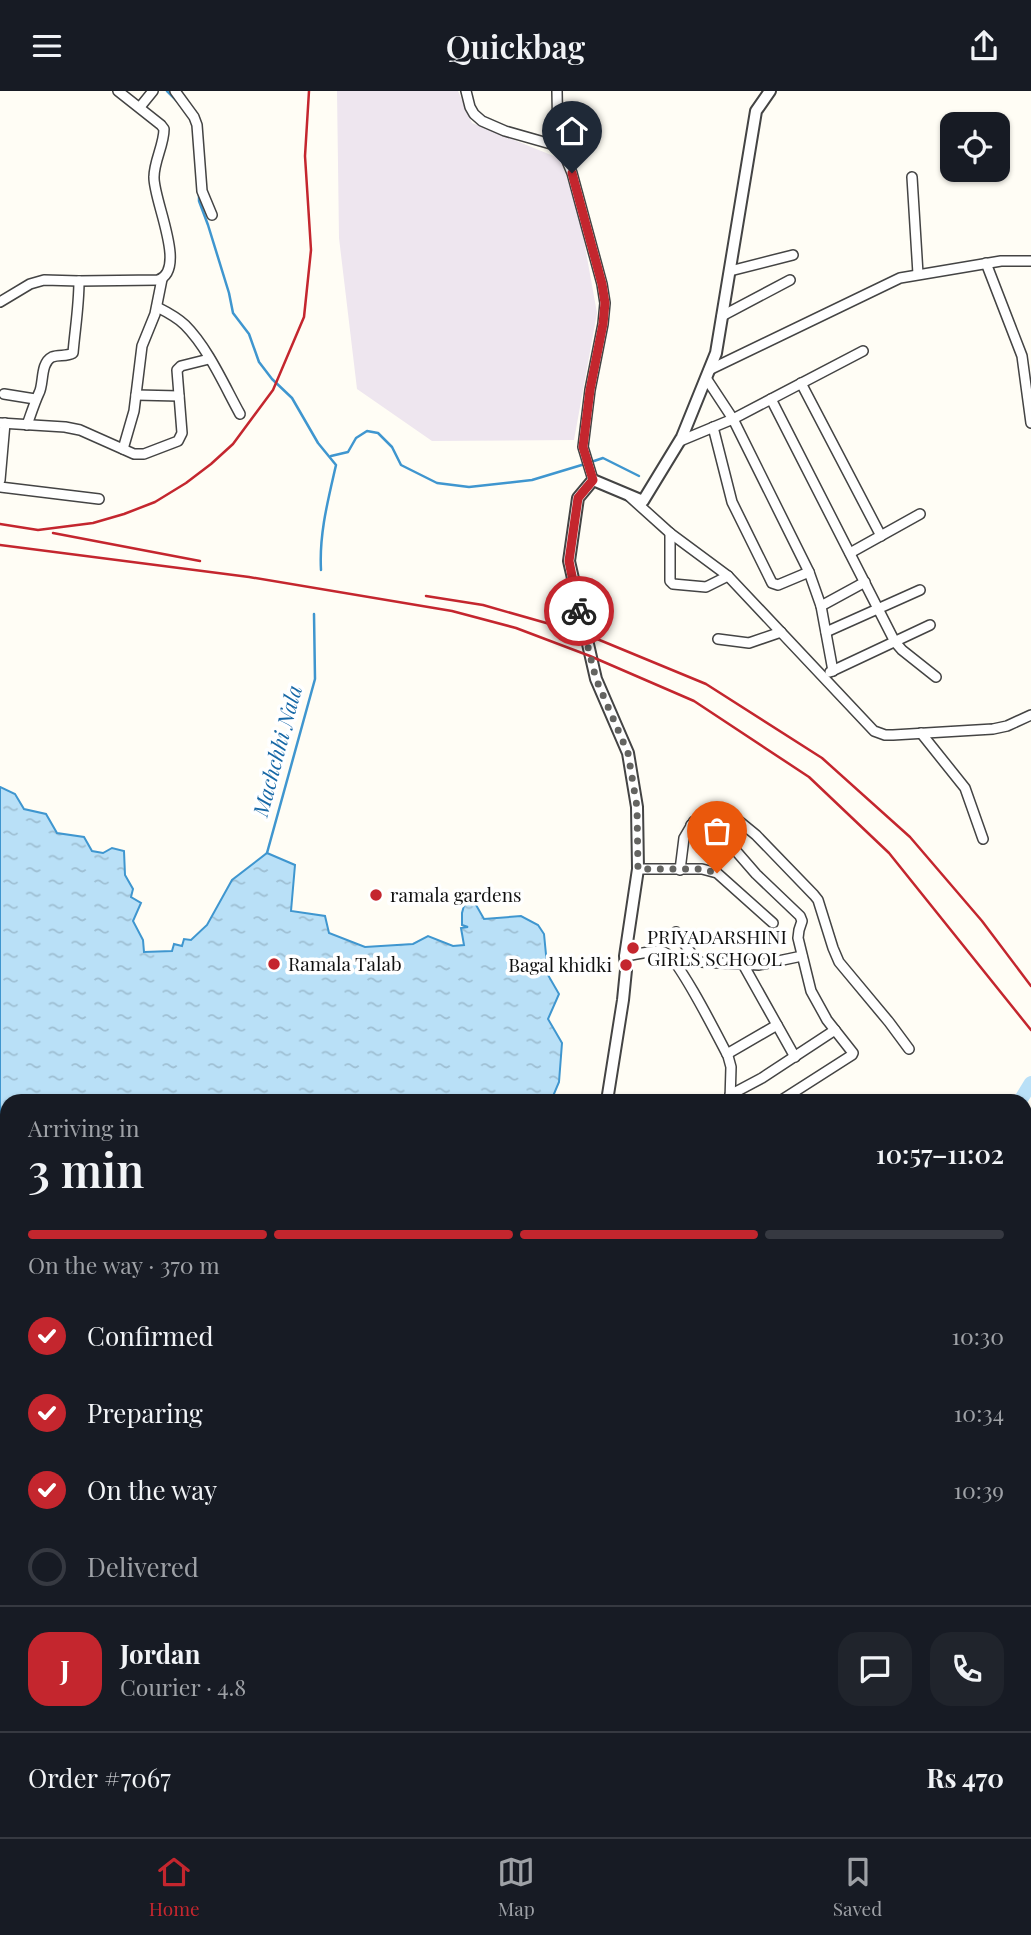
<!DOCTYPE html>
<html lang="en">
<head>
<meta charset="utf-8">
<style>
  body { margin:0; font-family:"Playfair Display",serif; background:#20242c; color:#f1f3f6; height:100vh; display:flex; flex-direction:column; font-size:26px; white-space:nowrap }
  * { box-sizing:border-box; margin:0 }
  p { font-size:23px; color:#9ea1a6 }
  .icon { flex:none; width:38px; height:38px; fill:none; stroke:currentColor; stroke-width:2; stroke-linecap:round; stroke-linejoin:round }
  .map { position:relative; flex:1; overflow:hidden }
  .sheet { position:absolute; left:0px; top:1003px; width:1032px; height:744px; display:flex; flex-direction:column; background:#171b24; border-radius:21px 21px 0 0; box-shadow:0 2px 5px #0004 }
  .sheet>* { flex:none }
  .fabs { position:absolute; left:940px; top:21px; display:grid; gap:14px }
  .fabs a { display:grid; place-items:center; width:70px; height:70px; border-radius:14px; background:#171b24; box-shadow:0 2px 5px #0004; font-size:35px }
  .pin { position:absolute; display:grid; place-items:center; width:60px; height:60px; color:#fff; margin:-72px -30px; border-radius:50% 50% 50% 0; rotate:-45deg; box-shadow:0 0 7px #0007 }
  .pin .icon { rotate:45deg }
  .courier { position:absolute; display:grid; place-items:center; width:70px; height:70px; margin:-35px; border:5px solid #c4262e; border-radius:50%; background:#fff; color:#222; box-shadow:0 2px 9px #0007 }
  .overview em { font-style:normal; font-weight:600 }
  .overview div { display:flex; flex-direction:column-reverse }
  .overview { display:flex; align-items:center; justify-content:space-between; height:119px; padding:0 28px }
  h1 { font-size:46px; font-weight:600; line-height:52px }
  .bar { display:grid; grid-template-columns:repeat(4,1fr); gap:10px 7px; align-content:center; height:84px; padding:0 28px }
  .bar i { height:9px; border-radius:5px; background:#363941 }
  .bar .active { background:#c4262e }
  .bar p { grid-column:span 4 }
  .line { display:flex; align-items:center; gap:18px; padding:0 28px; border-top:2px solid #363941 }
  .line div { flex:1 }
  .round { display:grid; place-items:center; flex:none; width:74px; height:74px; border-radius:21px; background:#20242c }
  ol { padding:0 28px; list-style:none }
  li { display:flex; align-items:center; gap:21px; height:77px }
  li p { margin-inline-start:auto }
  li .icon { padding:7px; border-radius:50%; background:#c4262e; color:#fff; stroke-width:4 }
  li:last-child { color:#9ea1a6 }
  li i { width:38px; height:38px; border:4px solid #363941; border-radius:50% }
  header { display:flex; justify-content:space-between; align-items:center; height:91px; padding:0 28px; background:#171b24; font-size:32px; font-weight:600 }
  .tabs { display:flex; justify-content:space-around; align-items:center; height:98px; border-top:2px solid #363941; background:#171b24; font-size:19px; color:#9ea1a6 }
  .tabs a { display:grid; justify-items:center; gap:4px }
  .tabs .active { color:#c4262e }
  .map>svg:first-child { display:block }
  .industrial { fill:#eee6ef }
  .water { fill:url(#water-ripples); stroke:#3f96cf; stroke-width:2 }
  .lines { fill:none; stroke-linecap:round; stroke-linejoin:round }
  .stream { stroke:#3f96cf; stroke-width:2.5 }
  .river { stroke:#b9e0f7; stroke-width:14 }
  .minor-casing { stroke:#444; stroke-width:12 }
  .tertiary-casing { stroke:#444; stroke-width:14 }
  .minor { stroke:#fff; stroke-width:9 }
  .tertiary { stroke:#fff; stroke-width:10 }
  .rail { stroke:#c4262e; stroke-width:2.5 }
  .done { stroke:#646461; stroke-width:7; stroke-dasharray:0 12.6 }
  .route { stroke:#c4262e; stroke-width:9 }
  .poi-dot { fill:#c4262e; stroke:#fff; stroke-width:2.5 }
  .labels { text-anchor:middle; stroke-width:7; stroke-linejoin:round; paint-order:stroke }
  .poi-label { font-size:19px; fill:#111; stroke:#fff; text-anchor:start }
  .water-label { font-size:21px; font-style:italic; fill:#1768a6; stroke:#fff }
</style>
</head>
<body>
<header><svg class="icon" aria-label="menu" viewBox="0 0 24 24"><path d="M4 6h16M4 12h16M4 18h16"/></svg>Quickbag<svg class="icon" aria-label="share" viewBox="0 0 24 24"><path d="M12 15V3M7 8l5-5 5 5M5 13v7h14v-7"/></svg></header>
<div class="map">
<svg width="1031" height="1746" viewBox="0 0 1031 1746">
  <defs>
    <pattern id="water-ripples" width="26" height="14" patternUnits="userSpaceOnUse" patternTransform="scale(1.75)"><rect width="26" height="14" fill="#b9e0f7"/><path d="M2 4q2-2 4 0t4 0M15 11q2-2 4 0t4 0" fill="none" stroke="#9ebfd3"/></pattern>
  </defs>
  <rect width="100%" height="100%" fill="#fffdf5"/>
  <!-- industrial -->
  <polygon class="industrial" points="337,0 458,0 472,32 561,68 581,133 597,222 574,349 432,350 357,298 339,147"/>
  <!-- water -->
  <polygon class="water" points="0,696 15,703 24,718 46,723 57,742 84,746 92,760 103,762 112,757 124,760 125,784 133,798 131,806 141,812 133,830 143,849 144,861 172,860 174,853 182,855 184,848 191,849 207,834 232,789 267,762 295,774 291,820 325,825 329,842 365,856 413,853 428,845 453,855 464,854 461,837 468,836 462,834 462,822 465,811 474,805 476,814 484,828 521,825 538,834 544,843 548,884 559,903 548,928 562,952 559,991 551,1010 7,1010 7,1067 0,1066"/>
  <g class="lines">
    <!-- stream -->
    <g class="stream">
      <polyline points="167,0 177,10"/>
      <path d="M199,101V110L208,134L229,202L233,222L249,243L259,271L272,288L292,307L318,352L336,374C328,409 319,443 321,479"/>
      <polyline points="331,365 348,361 356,347 367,340 378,342 392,356 401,374 437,392 469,396 532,389 585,373"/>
      <polyline points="591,371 603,367 639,385"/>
      <polyline points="267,762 315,588 314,523"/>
      <polyline points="1026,1421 1031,1407"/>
    </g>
    <!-- river -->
    <g class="river">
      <polyline points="1020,1010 1031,992"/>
      <polyline points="899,1746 906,1740"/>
    </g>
    <defs>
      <g id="minor">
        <polyline points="175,0 194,26 197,34 202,100 212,124"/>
        <polyline points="466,0 470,16 474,23 482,30 505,40 558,55 565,65 572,82 602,193 605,212 603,233 590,299 583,356 593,389"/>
        <polyline points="557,0 558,55"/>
        <polyline points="140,16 153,0"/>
        <polyline points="912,86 918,183"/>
        <polyline points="986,172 1022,265 1031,332"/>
        <polyline points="730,180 793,164"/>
        <path d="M0,211L30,193L44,189L79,190L158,189C188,179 153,109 154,86C154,70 164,54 164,38L161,34L118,0"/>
        <path d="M157,216C167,221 177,226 185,234C208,257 224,294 240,323"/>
        <polyline points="722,225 790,189"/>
        <polyline points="709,279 900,187 1001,170 1031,170"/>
        <polyline points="706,287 733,328 809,481 821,515 833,580"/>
        <polyline points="801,292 881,445"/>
        <polyline points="4,303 35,308"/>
        <polyline points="136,304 179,305"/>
        <polyline points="771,308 895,551 902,559 936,586"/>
        <polyline points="0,332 65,336 80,339 134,363 144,363 178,350 182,342 177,279 181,275 209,268"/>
        <path d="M27,334C31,323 34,313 39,302C44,293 40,272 52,266C59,263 66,266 73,262C75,238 79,215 79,190"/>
        <polyline points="713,336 732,411 772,492 778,494 809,481"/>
        <polyline points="680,350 733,328 863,260"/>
        <polyline points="123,358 134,320 142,255 155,223 162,188"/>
        <polyline points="0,389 5,332"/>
        <polyline points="0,396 99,408"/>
        <polyline points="630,406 670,442 728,485 874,640 885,644 893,644 993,638 1007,635 1031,624"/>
        <polyline points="670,442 670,490 673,493 706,496 728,485"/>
        <polyline points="850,462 920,423"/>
        <polyline points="821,515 865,491"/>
        <polyline points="826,541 920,499"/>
        <polyline points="718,548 749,552 781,541"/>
        <polyline points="830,581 930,534"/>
        <polyline points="921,642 965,697 983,748"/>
        <polyline points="691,734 714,745 736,760 756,783 800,825 802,830 799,839 798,847 811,900 827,929 853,962 852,964 780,1010"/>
        <polyline points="638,778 702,778 717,782 773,832"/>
        <polyline points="680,779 684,747 694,730 721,724 734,726 756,744 814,804 818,809 833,857 839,871 889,931 909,958"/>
        <polyline points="676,841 696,869 701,871 759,874 802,865"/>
        <path d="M625,865C634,864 656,858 664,861C678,866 719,948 728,965L731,976L730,1010"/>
        <polyline points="744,875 795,966"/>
        <polyline points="727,963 777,934"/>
        <polyline points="730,1004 762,987 835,939"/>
        <polyline points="0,1334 7,1329"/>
        <polyline points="1026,1526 1031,1517"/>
        <polyline points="0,1586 7,1582"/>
        <polyline points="1026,1589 1031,1584"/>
        <polyline points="0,1654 7,1658"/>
        <polyline points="2,1700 7,1720"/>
        <polyline points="12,1740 13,1746"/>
        <polyline points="82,1740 88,1746"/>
        <polyline points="243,1740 243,1746"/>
        <polyline points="379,1740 389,1746"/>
        <polyline points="485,1740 487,1746"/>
        <polyline points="545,1740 545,1746"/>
        <polyline points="969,1740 971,1746"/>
        <polyline points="193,1746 195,1740"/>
        <polyline points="360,1746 362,1740"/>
        <polyline points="582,1746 588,1740"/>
      </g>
      <g id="tertiary">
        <polyline points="607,1010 623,909 626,879 625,865 638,778 637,716 628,662 596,588 569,470 578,407 593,389 643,410 682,346 716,262 756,20 770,0"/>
        <polyline points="0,1090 7,1090"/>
        <polyline points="281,1746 282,1740"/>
      </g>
    </defs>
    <!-- minor casing -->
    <use href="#minor" class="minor-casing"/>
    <!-- tertiary casing -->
    <use href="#tertiary" class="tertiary-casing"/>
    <!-- minor -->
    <use href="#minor" class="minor"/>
    <!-- tertiary -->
    <use href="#tertiary" class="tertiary"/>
    <!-- rail -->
    <g class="rail">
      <polyline points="0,433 38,439 93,432 124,423 155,411 186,392 211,373 233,353 273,299 304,226 311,159 305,65 309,0"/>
      <polyline points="53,442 200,470"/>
      <polyline points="0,454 249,486 452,520 516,537 590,565 694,610 809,686 889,762 1031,939"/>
      <polyline points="426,505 483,514 585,543 706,593 822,667 910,746 982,830 1031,895"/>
    </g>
  </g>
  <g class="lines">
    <!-- done -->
    <polyline class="done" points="579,520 596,588 628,662 637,716 638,778 702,778 717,782"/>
    <!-- route -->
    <polyline class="route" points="572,82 602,193 605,212 603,233 590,299 583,356 593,389 578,407 569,470 579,520"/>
  </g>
  <!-- markers -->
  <g class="poi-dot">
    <circle cx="376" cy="804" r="7"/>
    <circle cx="633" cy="857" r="7"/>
    <circle cx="274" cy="873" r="7"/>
    <circle cx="626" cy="874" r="7"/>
  </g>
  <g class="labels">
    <!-- poi labels -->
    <g class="poi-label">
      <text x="390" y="811">ramala gardens</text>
      <text x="647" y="853">PRIYADARSHINI<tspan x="647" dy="22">GIRLS SCHOOL</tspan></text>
      <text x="288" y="880">Ramala Talab</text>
      <text x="612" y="881" text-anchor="end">Bagal khidki</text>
    </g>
    <!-- water labels -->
    <g class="water-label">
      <text transform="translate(278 660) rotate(-75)" y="7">Machchhi Nala</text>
    </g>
  </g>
</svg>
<div class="fabs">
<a><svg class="icon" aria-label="locate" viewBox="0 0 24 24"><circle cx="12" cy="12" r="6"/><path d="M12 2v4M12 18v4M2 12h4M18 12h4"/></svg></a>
</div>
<div class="pin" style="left:717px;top:782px;background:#ea580c"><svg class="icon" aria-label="bag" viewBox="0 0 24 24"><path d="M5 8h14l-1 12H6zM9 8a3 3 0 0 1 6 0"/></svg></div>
<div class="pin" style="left:572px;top:82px;background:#1f2937"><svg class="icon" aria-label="home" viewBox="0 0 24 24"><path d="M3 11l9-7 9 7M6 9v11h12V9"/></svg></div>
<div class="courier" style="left:579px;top:520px"><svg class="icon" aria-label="bike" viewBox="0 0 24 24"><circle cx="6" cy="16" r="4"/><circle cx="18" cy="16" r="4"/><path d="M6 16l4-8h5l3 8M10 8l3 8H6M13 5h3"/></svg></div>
<section class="sheet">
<div class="overview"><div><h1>3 min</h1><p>Arriving in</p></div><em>10:57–11:02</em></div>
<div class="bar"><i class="active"></i><i class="active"></i><i class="active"></i><i></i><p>On the way · 370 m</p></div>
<ol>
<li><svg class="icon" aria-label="check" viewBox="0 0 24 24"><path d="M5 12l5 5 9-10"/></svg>Confirmed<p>10:30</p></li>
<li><svg class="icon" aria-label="check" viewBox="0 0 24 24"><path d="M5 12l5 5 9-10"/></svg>Preparing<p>10:34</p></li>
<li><svg class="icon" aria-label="check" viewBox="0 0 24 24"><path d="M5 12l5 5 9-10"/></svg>On the way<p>10:39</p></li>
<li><i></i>Delivered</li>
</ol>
<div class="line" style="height:126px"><b class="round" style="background:#c4262e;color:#fff">J</b><div><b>Jordan</b><p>Courier · 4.8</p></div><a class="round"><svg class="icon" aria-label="chat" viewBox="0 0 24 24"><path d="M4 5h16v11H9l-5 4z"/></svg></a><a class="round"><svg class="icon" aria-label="phone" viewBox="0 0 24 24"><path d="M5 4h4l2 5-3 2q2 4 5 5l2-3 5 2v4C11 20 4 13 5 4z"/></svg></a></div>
<div class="line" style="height:91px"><div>Order #7067</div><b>Rs 470</b></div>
</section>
</div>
<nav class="tabs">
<a class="active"><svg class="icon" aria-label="home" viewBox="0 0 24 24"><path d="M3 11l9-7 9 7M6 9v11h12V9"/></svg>Home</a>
<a><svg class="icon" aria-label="map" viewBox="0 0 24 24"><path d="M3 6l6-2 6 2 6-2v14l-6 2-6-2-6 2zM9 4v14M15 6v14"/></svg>Map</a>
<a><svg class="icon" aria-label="saved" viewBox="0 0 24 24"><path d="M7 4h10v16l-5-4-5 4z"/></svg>Saved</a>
</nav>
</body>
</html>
